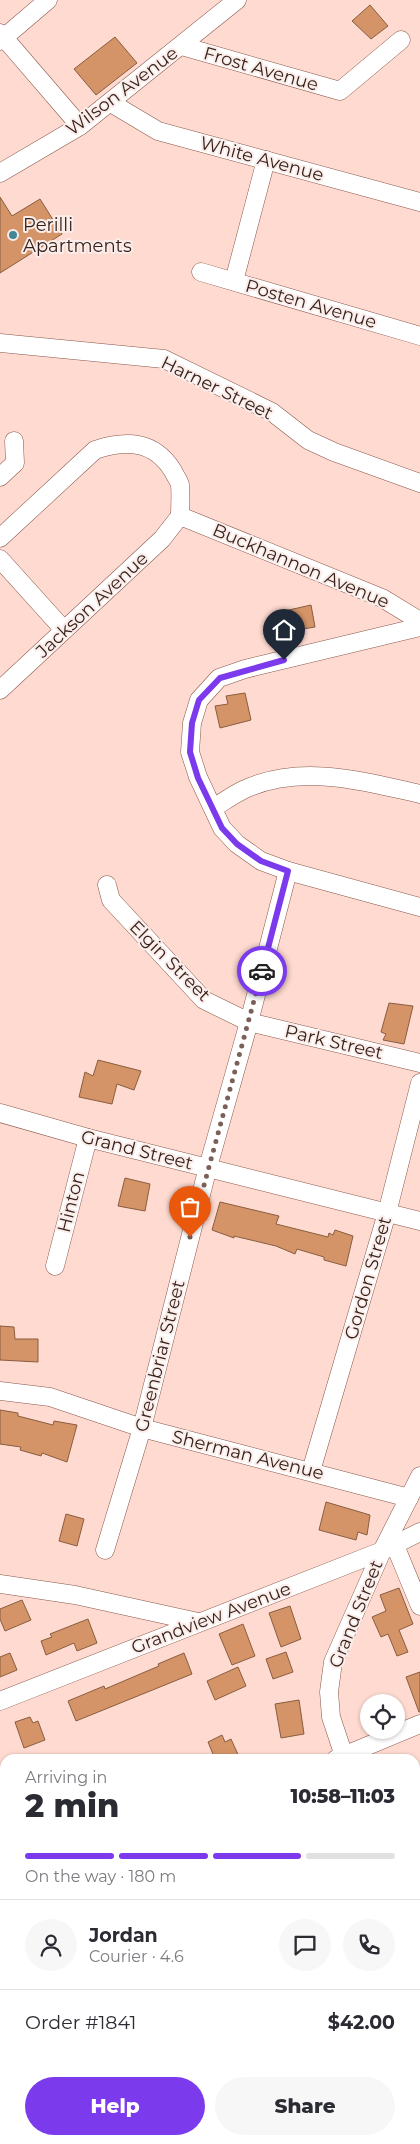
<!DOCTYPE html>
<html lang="en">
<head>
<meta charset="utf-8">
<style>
  body { margin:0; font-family:Montserrat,sans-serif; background:#f7f7f7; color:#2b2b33; height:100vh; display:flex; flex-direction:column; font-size:19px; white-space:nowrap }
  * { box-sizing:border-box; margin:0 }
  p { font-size:16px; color:#7c7c81 }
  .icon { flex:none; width:28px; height:28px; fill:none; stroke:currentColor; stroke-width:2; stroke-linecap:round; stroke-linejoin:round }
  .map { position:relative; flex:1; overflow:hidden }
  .side { position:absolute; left:0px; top:1754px; width:420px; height:391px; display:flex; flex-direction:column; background:#fff; border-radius:15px 15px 0 0; box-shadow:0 1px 4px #0004 }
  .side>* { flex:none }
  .controls { position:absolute; left:360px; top:1694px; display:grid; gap:10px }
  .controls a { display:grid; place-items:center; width:45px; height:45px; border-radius:50%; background:#fff; box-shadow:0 1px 4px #0004; font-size:25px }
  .pin { position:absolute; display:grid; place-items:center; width:42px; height:42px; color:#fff; margin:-51px -21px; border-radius:50% 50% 50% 0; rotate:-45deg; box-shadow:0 0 5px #0007 }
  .pin .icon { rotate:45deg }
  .courier { position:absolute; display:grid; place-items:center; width:50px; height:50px; margin:-25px; border:4px solid #7c3aed; border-radius:50%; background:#fff; color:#222; box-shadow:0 1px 6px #0007 }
  .head em { font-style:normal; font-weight:800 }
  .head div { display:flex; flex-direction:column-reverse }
  .head { display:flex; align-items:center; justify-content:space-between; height:85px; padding:0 25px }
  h1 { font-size:32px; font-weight:800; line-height:38px }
  .bar { display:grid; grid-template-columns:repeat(4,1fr); gap:8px 5px; align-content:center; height:60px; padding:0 25px }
  .bar i { height:6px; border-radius:4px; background:#e1e1e2 }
  .bar .current { background:#7c3aed }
  .bar p { grid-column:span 4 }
  .line { display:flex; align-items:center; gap:12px; padding:0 25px; border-top:1px solid #e1e1e2 }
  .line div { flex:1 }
  .round { display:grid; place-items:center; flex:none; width:52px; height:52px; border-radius:26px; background:#f7f7f7 }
  .button { display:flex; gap:10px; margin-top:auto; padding:10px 25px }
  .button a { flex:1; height:58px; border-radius:30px; background:#7c3aed; color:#fff; font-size:20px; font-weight:800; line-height:58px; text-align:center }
  .button a+a { background:#f7f7f7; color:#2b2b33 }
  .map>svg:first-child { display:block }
  .green { fill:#cdc08f }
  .building { fill:#d59468; stroke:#895d40 }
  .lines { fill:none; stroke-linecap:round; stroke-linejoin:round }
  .minor-casing { stroke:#8a574a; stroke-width:19 }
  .minor { stroke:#fff; stroke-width:18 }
  .done { stroke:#7b6059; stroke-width:5; stroke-dasharray:0 9 }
  .route { stroke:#7c3aed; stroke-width:6 }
  .poi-dot { fill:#438796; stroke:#faedea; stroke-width:2 }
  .labels { text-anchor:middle; stroke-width:4; stroke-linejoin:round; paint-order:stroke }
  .street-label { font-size:18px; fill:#351f19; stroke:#faedea }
  .poi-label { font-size:18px; fill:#351f19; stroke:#faedea; text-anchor:start }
</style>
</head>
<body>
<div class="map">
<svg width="420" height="2144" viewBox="0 0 420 2144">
  <rect width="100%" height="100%" fill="#fedad0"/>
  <!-- green -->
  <g class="green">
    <polygon points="5,1956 5,2140 9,2140 0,2141 0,1957"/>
    <polygon points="415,1967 420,1971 420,2086 415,2086"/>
  </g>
  <!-- building -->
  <g class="building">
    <polygon points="370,5 388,26 371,39 352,21"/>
    <polygon points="115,37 137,63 96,95 74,69"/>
    <polygon points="0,197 12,216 40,199 62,234 0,273"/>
    <polygon points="311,605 315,627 284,632 280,612"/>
    <polygon points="245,693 251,720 220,728 215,706 228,704 226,696"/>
    <polygon points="389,1003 413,1006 404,1044 383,1040 386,1034 381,1032"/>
    <polygon points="98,1060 141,1071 134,1090 117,1084 112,1104 79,1097 85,1072 93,1076"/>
    <polygon points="125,1178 150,1184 145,1211 118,1206"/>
    <polygon points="220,1202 279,1216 276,1224 328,1237 329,1233 333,1235 335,1230 353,1236 346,1266 324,1260 324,1257 297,1249 295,1254 276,1246 234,1236 234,1238 212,1230"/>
    <polygon points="0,1326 14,1327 15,1339 38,1339 38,1362 0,1360"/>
    <polygon points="0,1410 18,1413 18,1416 53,1425 54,1421 77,1425 67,1462 42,1453 41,1456 20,1450 21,1447 0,1444"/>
    <polygon points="326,1502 370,1515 367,1535 358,1532 356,1540 319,1530"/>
    <polygon points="66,1514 84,1519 77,1546 59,1541"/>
    <polygon points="399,1588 413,1624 399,1630 408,1652 397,1656 388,1634 381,1637 372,1617 386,1611 380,1595"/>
    <polygon points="22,1600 31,1620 5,1631 0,1619 0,1609"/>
    <polygon points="290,1606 301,1639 281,1647 269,1613"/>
    <polygon points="88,1619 97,1643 77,1651 74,1643 46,1655 41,1641 52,1637 50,1634"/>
    <polygon points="243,1624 255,1656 232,1665 219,1634"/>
    <polygon points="286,1652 293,1672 273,1679 266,1659"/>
    <polygon points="10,1653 17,1670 0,1677 0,1657"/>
    <polygon points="184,1653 192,1674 76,1721 68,1701 104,1686 105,1689 159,1666 158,1664"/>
    <polygon points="238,1667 246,1686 215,1700 207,1681"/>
    <polygon points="420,1672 420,1712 419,1712 406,1677"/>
    <polygon points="299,1700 304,1734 281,1738 275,1704"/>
    <polygon points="30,1717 33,1723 38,1721 45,1740 24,1748 15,1722"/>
    <polygon points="222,1735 225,1742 231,1739 240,1759 215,1759 208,1742"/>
  </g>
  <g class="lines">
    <defs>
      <g id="minor">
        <polyline points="0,33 80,126"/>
        <polyline points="0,41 48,0"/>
        <polyline points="182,46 340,91 401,40"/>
        <polyline points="111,103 158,131 420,202"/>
        <polyline points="0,173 80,126 237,0"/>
        <polyline points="201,272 420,336"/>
        <polyline points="234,281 266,160"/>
        <polyline points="0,343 164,359 272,412 308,440 334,452 420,483"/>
        <polyline points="0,477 15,463 14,441"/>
        <polyline points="180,516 382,598 420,621"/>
        <path d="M0,538L95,450C126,440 154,440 173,471C175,476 179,480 180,485C181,495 180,506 180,516"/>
        <polyline points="0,559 64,630"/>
        <polyline points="420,627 245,669 219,678 199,700 192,723 190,752 198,777 222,828 237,844 261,861 288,871 420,907"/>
        <polyline points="0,690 162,539 180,516"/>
        <path d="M213,808C223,802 233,795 243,790C300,763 362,781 420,794"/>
        <polyline points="107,885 111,900 204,1000 249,1022 420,1063"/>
        <polyline points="0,1113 88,1138 420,1221"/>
        <polyline points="55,1266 88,1138"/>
        <polyline points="0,1391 50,1397 142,1428 409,1498"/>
        <polyline points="311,1471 387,1213 420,1083"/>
        <polyline points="394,1543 420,1606"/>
        <polyline points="105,1550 142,1428 208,1167 249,1022 288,871"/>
        <polyline points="0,1584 75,1595 198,1622"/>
        <polyline points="0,1701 382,1551 420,1532"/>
        <polyline points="336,1759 420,1724"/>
        <polyline points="345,1759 331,1717 329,1692 333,1662 382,1551 420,1476"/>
        <polyline points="415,1856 420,1857"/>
        <polyline points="0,1893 5,1891"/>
        <polyline points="415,1958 420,1958"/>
        <polyline points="0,1984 5,1983"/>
        <polyline points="415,2107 420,2107"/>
        <polyline points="201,2140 238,2144"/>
        <polyline points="133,2144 149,2140"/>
      </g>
    </defs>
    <!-- minor casing -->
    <use href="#minor" class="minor-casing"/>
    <!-- minor -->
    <use href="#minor" class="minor"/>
  </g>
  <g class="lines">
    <!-- done -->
    <polyline class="done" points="190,1237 262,971"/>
    <!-- route -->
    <polyline class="route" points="262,971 288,871 261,861 237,844 222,828 198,778 190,752 192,723 199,700 220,678 284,660"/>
  </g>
  <!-- markers -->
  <circle class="poi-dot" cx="13" cy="235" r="5"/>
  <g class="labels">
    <!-- street labels -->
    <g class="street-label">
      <text transform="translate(261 69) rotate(16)" y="6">Frost Avenue</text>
      <text transform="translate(122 91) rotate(-37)" y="6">Wilson Avenue</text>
      <text transform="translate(262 159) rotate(15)" y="6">White Avenue</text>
      <text transform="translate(311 304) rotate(16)" y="6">Posten Avenue</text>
      <text transform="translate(217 388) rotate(26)" y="6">Harner Street</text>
      <text transform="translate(301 566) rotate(23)" y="6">Buckhannon Avenue</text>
      <text transform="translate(92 605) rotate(-43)" y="6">Jackson Avenue</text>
      <text transform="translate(170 961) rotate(45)" y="6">Elgin Street</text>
      <text transform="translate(334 1042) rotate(13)" y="6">Park Street</text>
      <text transform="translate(137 1150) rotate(14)" y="6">Grand Street</text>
      <text transform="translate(71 1202) rotate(-76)" y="6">Hinton</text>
      <text transform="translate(368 1278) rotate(-74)" y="6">Gordon Street</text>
      <text transform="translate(160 1356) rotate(-76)" y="6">Greenbriar Street</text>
      <text transform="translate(248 1455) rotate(14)" y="6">Sherman Avenue</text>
      <text transform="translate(356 1614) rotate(-68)" y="6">Grand Street</text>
      <text transform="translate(211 1618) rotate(-21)" y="6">Grandview Avenue</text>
    </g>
    <!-- poi labels -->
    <g class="poi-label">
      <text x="23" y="231">Perilli<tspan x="23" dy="21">Apartments</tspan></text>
    </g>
  </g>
</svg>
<div class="controls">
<a><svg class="icon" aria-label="locate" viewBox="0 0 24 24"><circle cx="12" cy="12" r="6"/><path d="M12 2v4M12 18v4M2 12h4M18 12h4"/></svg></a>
</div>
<div class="pin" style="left:190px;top:1237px;background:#ea580c"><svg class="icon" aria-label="bag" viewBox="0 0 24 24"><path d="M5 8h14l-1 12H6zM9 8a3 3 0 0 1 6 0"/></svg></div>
<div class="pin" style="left:284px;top:660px;background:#1f2937"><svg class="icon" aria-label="home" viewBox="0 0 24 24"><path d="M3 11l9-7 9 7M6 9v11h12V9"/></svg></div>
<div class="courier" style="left:262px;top:971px"><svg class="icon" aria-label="car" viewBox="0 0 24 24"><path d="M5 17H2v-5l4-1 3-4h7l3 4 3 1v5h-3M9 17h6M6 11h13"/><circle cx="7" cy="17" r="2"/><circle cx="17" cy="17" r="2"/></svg></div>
<section class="side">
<div class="head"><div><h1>2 min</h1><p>Arriving in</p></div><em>10:58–11:03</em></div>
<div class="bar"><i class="current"></i><i class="current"></i><i class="current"></i><i></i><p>On the way · 180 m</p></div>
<div class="line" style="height:90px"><a class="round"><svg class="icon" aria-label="person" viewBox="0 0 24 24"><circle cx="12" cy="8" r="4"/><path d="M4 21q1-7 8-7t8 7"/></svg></a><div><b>Jordan</b><p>Courier · 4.6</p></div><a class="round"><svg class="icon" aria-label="chat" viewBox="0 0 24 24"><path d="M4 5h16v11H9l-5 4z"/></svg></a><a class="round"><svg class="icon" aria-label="phone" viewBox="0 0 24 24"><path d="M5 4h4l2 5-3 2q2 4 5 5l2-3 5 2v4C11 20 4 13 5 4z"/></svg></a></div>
<div class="line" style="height:65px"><div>Order #1841</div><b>$42.00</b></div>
<div class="button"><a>Help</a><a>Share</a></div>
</section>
</div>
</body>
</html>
